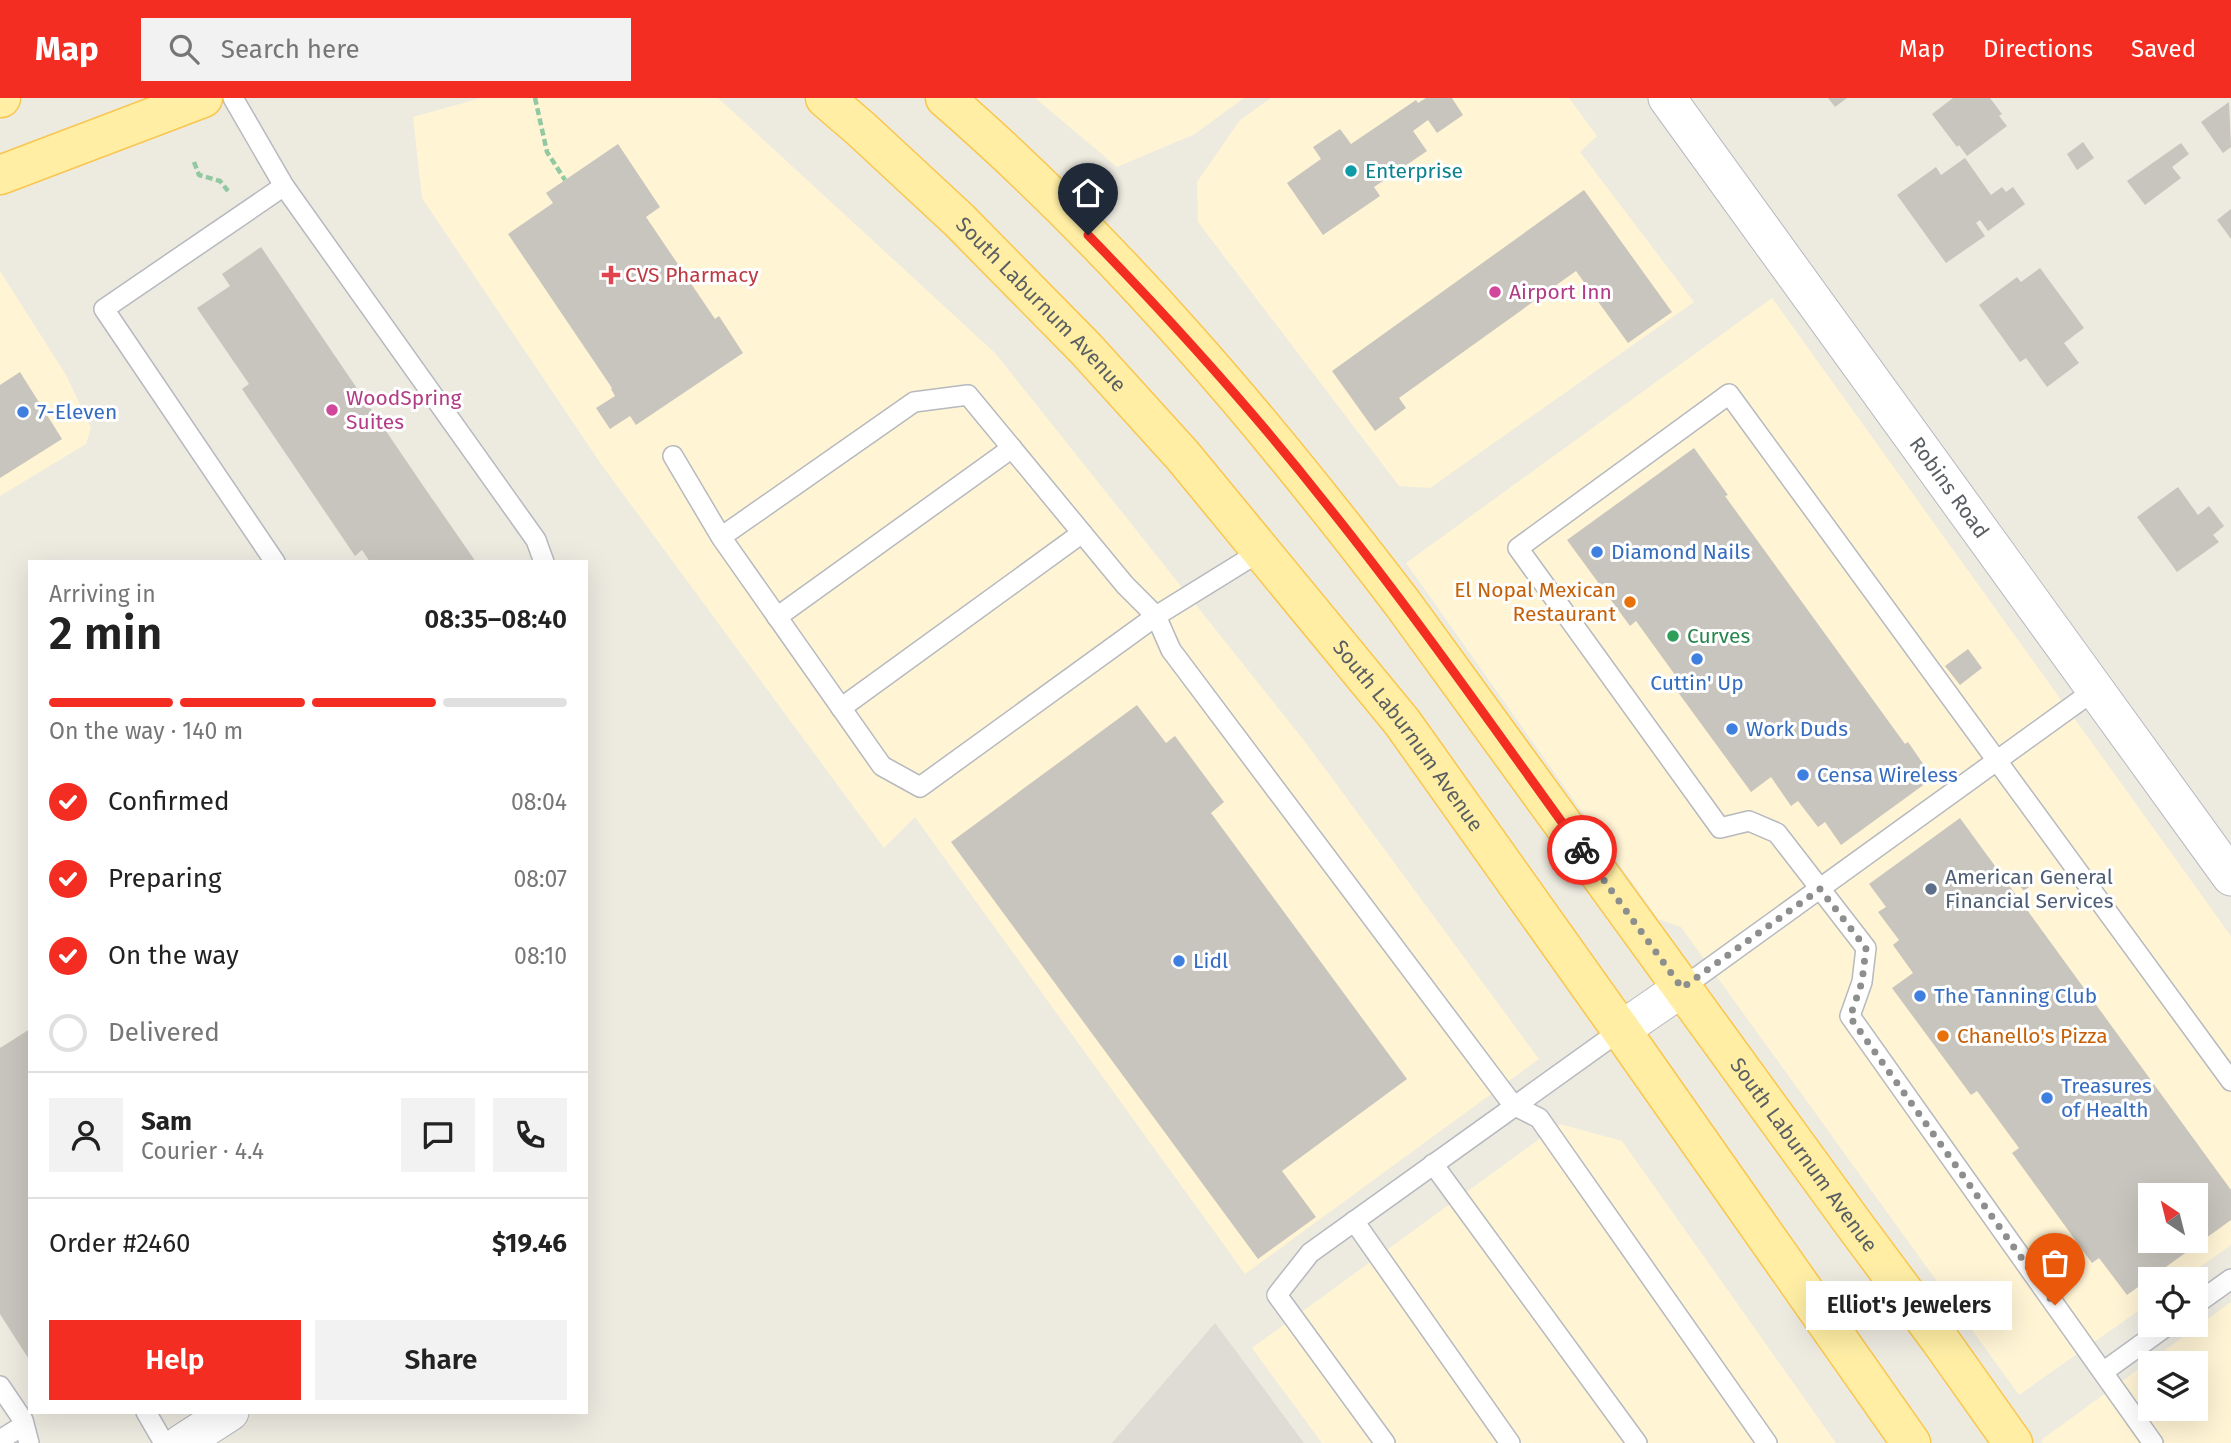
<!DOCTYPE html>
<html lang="en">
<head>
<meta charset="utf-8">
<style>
  body { margin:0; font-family:"Fira Sans",sans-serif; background:#f2f2f2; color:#222; height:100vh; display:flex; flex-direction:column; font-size:26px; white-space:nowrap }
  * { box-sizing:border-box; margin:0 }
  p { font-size:23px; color:#767676 }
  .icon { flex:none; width:38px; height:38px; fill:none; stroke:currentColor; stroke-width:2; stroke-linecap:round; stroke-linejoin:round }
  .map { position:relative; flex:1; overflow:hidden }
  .panel { position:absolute; left:28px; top:462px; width:560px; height:854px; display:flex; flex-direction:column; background:#fff; border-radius:0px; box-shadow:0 7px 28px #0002 }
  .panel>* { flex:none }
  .needle { width:46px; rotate:325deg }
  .buttons { position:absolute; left:2138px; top:1085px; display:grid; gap:14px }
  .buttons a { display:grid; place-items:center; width:70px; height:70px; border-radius:0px; background:#fff; box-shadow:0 7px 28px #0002; font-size:35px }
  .pin { position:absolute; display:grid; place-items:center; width:60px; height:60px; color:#fff; margin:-72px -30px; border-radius:50% 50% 50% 0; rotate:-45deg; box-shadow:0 0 7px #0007 }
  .pin .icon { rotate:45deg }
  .courier { position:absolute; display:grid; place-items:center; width:70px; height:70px; margin:-35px; border:5px solid #f32d21; border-radius:50%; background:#fff; color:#222; box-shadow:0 2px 9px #0007 }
  .bubble { position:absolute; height:49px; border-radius:0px; background:#fff; box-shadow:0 7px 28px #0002; font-size:23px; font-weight:600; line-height:49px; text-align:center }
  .head em { font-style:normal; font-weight:600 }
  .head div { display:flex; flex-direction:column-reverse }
  .head { display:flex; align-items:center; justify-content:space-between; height:119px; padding:0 21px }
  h1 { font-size:46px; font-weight:600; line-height:52px }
  .bar { display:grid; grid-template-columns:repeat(4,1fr); gap:10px 7px; align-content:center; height:84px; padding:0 21px }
  .bar i { height:9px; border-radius:5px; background:#e0e0e0 }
  .bar .on { background:#f32d21 }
  .bar p { grid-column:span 4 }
  .line { display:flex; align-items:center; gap:18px; padding:0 21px; border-top:2px solid #e0e0e0 }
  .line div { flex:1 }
  .round { display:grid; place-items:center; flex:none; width:74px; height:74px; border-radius:0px; background:#f2f2f2 }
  ol { padding:0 21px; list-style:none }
  li { display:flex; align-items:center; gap:21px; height:77px }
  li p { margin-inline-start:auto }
  li .icon { padding:7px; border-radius:50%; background:#f32d21; color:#fff; stroke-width:4 }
  li:last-child { color:#767676 }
  li i { width:38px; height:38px; border:4px solid #e0e0e0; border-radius:50% }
  .cta { display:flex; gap:14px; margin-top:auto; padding:14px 21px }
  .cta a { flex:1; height:80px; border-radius:0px; background:#f32d21; color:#fff; font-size:28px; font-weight:600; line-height:80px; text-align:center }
  .cta a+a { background:#f2f2f2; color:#222 }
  header { display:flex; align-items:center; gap:42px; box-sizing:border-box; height:98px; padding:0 35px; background:#f32d21; color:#fff }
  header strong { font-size:33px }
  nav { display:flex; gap:38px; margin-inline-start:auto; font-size:24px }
  .search { width:490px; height:63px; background:#f2f2f2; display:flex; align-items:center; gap:18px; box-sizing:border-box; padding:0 24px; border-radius:0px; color:#767676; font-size:26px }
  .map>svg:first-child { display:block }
  .commercial { fill:#fff4d4; fill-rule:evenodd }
  .industrial { fill:#dedcd5 }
  .building { fill:#c8c5be; fill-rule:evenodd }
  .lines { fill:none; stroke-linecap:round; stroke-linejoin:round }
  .lane-casing { stroke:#b6b9be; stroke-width:22 }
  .street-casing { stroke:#b6b9be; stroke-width:39 }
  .primary-casing { stroke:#f9c64e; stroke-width:41 }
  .path { stroke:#93c9a2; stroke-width:4.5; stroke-dasharray:7 3.5; stroke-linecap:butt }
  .lane { stroke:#fff; stroke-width:19 }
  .street { stroke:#fff; stroke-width:37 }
  .primary { stroke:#ffeea4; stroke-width:38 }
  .done { stroke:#8d8f8f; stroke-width:7; stroke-dasharray:0 12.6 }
  .route { stroke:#f32d21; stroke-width:9 }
  .culture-dot { fill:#0f9aa8; stroke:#fff; stroke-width:2.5 }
  .health-dot { fill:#e0444e; stroke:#fff; stroke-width:2.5 }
  .hotel-dot { fill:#d1479c; stroke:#fff; stroke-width:2.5 }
  .shop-dot { fill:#3f7fe0; stroke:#fff; stroke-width:2.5 }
  .food-dot { fill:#e8710a; stroke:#fff; stroke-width:2.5 }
  .leisure-dot { fill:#2e9e5b; stroke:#fff; stroke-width:2.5 }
  .service-dot { fill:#5c6f8a; stroke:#fff; stroke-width:2.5 }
  .labels { text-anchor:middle; stroke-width:6; stroke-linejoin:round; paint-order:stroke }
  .culture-label { font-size:21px; fill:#0d838f; stroke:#fff; text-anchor:start }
  .health-label { font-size:21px; fill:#be3a42; stroke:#fff; text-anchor:start }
  .hotel-label { font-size:21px; fill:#b23c85; stroke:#fff; text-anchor:start }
  .street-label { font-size:21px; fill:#595e63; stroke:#fff }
  .shop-label { font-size:21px; fill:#366cbe; stroke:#fff; text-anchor:start }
  .food-label { font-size:21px; fill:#c56008; stroke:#fff; text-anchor:end }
  .leisure-label { font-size:21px; fill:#27864d; stroke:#fff; text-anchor:start }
  .service-label { font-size:21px; fill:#4e5e75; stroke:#fff; text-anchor:start }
</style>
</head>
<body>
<header>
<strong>Map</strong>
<div class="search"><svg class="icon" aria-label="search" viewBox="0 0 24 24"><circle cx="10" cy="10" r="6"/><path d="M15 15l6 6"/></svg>Search here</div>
<nav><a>Map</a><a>Directions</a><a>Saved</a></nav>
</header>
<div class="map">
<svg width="2231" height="1345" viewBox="0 0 2231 1345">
  <rect width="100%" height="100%" fill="#edeae0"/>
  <!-- commercial -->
  <g class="commercial">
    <polygon points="481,0 718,0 995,255 1306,645 1539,961 1245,1176 915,719 884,750 601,366 422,100 413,19"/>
    <polygon points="1035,0 1244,0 1195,36 1117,69"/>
    <polygon points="1271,0 1569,0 1597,38 1580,54 1694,204 1430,390 1399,388 1198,124 1197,84 1240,22"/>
    <polygon points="0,173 66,277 91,330 86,346 0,398"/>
    <path d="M1772,200L2231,838V1147L2183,1181H2151V1204L2019,1297L1681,829L1658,821L1406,465ZM2151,1097H2196V1143H2151Z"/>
    <polygon points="1560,1026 1622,1043 1836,1345 1322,1345 1252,1250"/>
    <path d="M2231,1204V1345H2043L2041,1342ZM2151,1265H2196V1311H2151Z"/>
  </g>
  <!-- industrial -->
  <polygon class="industrial" points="1215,1225 1304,1345 1112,1345"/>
  <!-- building -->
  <g class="building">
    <polygon points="1426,0 1452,0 1463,17 1437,35 1428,22 1413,33 1427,53 1374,89 1380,98 1323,137 1287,85 1321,61 1313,49 1340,31 1351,46 1416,2 1418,5"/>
    <polygon points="1828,0 1847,0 1835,9"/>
    <polygon points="1953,0 1990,0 2002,16 1999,18 2007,28 1967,58 1959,47 1957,49 1932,16"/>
    <polygon points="2229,4 2231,49 2223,55 2201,24"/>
    <polygon points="2083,44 2094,60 2077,72 2067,56"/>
    <polygon points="2181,45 2189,56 2172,69 2181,80 2145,107 2127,83"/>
    <polygon points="618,46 660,109 646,119 715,221 719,218 743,255 636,327 630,318 610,331 596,310 615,298 611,291 612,290 508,136 553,105 546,95"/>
    <polygon points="1965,60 1991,97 2002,89 2006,94 2013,89 2025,106 1988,133 1980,122 1976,125 1985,138 1946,165 1897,97 1936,69 1941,77"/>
    <polygon points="1584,92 1672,214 1628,245 1576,173 1399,300 1406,310 1375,333 1332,273"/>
    <polygon points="2231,111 2231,141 2217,122"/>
    <polygon points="261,149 424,389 476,464 370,464 362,452 355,458 242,291 249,286 197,210 230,188 222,176"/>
    <polygon points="2040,170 2084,230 2064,245 2079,265 2047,289 2026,260 2020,264 1979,207 2017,179 2021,184"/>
    <polygon points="20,274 62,341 0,380 0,287"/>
    <polygon points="1694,350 1728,397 1725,398 1905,646 1908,644 1933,680 1841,747 1825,724 1818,729 1798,703 1791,708 1771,679 1751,694 1672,586 1678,581 1636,523 1630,528 1567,442"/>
    <polygon points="2178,389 2198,417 2209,408 2224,428 2213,437 2219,444 2177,474 2137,419"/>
    <polygon points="1968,551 1982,570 1960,587 1945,568"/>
    <polygon points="1137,607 1166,645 1175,638 1224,704 1211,715 1407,981 1282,1073 1316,1119 1258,1161 951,744"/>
    <path d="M1960,720L2231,1092V1122L2127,1197L2099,1160L2092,1165L2012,1055L2019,1050L1977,993L1971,997L1892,890L1913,875L1893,847L1899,842L1878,814L1886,809L1869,786ZM2151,1097H2196V1143H2151Z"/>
    <polygon points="2025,773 2035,784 2024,793 2014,782"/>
    <polygon points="30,931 30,1263 0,1216 0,950"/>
  </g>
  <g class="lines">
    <defs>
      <g id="lane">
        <polyline points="233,0 284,88 536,442 544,464"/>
        <polyline points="673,358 721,439 914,304 968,297 1125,487 1156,518 920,689 882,668 721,439"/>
        <polyline points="1261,453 1156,518 1171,552 1513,1007 1539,1020 1767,1345"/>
        <polyline points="275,464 104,211 284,88"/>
        <polyline points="777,519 1012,350"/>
        <polyline points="841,610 1082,435"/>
        <polyline points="1682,890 2096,591"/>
        <polyline points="1433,1066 1637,1345"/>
        <polyline points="1354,1123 1510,1345"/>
        <polyline points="2196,1206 2231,1181"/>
        <polyline points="2103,1274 2168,1227"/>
        <polyline points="0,1288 23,1322 29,1345"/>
        <polyline points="146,1314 164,1345"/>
        <polyline points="0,1342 24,1327"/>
        <polyline points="1385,1345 1277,1197 1310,1155 1621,932"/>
        <polyline points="2153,1345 1850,918 1862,884 1866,850 1777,735 1749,723 1720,730 1518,450 1729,296 2231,983"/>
      </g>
      <g id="street">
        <path id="s1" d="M1667,0L2231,779"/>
        <polyline points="1621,932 1682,890"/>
        <polyline points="182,1345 230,1314"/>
      </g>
      <g id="primary">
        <polyline points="0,0 1,0"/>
        <path id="s2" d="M825,0L861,31L959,122L1086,251L1183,358L1402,624L1621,932L1911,1345"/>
        <path id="s3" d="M945,0C1117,149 1265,325 1403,506L1853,1125L1940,1242L2013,1345"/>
        <polyline points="0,77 203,0"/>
      </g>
    </defs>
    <!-- lane casing -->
    <use href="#lane" class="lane-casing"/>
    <!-- street casing -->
    <use href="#street" class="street-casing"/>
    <!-- primary casing -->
    <use href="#primary" class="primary-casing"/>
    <!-- path -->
    <g class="path">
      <polyline points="535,0 547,54 565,82"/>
      <polyline points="194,64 199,77 220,83 228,93"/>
    </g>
    <!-- lane -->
    <use href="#lane" class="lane"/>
    <!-- street -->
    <use href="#street" class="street"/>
    <!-- primary -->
    <use href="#primary" class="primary"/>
  </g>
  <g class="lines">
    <!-- done -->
    <polyline class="done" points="1582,752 1682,890 1820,791 1866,850 1862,884 1850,919 2055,1207"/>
    <!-- route -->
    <path class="route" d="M1088,137C1172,223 1253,313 1327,407C1416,518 1498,636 1582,752"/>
  </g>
  <!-- markers -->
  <circle class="culture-dot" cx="1351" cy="73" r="7"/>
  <path class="health-dot" d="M607.5 166.5h7v7h7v7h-7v7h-7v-7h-7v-7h7z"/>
  <g class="hotel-dot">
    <circle cx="1495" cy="194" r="7"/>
    <circle cx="332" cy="312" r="7"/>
  </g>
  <g class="shop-dot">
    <circle cx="23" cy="314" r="7"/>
    <circle cx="1597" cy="454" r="7"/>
    <circle cx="1697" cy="561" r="7"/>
    <circle cx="1732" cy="631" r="7"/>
    <circle cx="1803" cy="677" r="7"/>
    <circle cx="1179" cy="863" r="7"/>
    <circle cx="1920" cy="898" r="7"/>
    <circle cx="2047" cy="1000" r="7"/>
  </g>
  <g class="food-dot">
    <circle cx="1630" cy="504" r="7"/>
    <circle cx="1943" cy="938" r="7"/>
  </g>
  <circle class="leisure-dot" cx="1673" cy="538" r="7"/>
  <circle class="service-dot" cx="1931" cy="791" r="7"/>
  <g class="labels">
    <!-- culture labels -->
    <g class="culture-label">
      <text x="1365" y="80">Enterprise</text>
    </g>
    <!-- health labels -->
    <g class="health-label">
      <text x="625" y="184">CVS Pharmacy</text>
    </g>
    <!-- hotel labels -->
    <g class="hotel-label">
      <text x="1509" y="201">Airport Inn</text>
      <text x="346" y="307">WoodSpring<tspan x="346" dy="24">Suites</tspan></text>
    </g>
    <!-- street labels -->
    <g class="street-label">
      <text dy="7" stroke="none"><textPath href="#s2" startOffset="299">South Laburnum Avenue</textPath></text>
      <text dy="7" stroke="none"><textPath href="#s1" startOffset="481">Robins Road</textPath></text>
      <text dy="7" stroke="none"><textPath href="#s2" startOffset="866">South Laburnum Avenue</textPath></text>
      <text dy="7" stroke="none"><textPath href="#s3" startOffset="1365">South Laburnum Avenue</textPath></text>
    </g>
    <!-- shop labels -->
    <g class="shop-label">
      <text x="37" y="321">7-Eleven</text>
      <text x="1611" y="461">Diamond Nails</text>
      <text x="1697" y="592" text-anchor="middle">Cuttin' Up</text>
      <text x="1746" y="638">Work Duds</text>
      <text x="1817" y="684">Censa Wireless</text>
      <text x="1193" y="870">Lidl</text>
      <text x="1934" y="905">The Tanning Club</text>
      <text x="2061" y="995">Treasures<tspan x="2061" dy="24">of Health</tspan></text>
    </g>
    <!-- food labels -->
    <g class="food-label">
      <text x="1616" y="499">El Nopal Mexican<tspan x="1616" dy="24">Restaurant</tspan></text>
      <text x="1957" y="945" text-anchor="start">Chanello's Pizza</text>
    </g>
    <!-- leisure labels -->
    <g class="leisure-label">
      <text x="1687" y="545">Curves</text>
    </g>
    <!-- service labels -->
    <g class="service-label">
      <text x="1945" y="786">American General<tspan x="1945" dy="24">Financial Services</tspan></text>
    </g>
  </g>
</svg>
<div class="buttons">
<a><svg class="needle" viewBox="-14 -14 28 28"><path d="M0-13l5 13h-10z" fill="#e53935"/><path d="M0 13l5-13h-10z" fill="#767676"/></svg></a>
<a><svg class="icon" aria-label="locate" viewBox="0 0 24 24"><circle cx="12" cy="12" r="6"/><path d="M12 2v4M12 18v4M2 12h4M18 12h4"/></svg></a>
<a><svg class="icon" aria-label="layers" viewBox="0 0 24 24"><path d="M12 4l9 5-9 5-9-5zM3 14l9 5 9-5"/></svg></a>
</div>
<div class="pin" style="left:2055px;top:1207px;background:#ea580c"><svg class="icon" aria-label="bag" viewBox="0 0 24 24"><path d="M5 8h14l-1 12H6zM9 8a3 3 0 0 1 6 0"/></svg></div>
<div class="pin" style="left:1088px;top:137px;background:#1f2937"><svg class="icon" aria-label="home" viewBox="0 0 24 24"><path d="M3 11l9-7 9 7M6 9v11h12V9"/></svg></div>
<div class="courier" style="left:1582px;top:752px"><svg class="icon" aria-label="bike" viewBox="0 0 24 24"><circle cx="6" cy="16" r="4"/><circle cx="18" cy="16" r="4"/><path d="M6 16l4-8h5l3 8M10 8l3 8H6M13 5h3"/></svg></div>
<div class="bubble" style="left:1806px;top:1183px;width:206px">Elliot's Jewelers</div>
<section class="panel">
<div class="head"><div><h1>2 min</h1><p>Arriving in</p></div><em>08:35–08:40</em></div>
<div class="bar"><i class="on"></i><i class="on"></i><i class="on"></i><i></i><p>On the way · 140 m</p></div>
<ol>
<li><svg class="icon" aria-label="check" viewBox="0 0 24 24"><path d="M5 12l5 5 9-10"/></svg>Confirmed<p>08:04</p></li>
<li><svg class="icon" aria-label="check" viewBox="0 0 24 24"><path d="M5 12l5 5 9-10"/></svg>Preparing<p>08:07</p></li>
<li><svg class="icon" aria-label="check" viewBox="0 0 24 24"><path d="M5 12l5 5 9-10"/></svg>On the way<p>08:10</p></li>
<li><i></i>Delivered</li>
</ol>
<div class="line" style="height:126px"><a class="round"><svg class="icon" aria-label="person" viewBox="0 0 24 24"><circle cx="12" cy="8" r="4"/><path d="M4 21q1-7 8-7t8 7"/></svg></a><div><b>Sam</b><p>Courier · 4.4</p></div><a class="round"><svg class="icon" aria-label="chat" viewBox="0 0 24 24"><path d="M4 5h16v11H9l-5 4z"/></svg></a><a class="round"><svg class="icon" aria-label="phone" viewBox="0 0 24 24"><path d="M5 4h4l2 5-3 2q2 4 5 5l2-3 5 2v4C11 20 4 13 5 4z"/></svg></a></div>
<div class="line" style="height:91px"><div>Order #2460</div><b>$19.46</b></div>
<div class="cta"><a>Help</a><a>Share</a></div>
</section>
</div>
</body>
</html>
